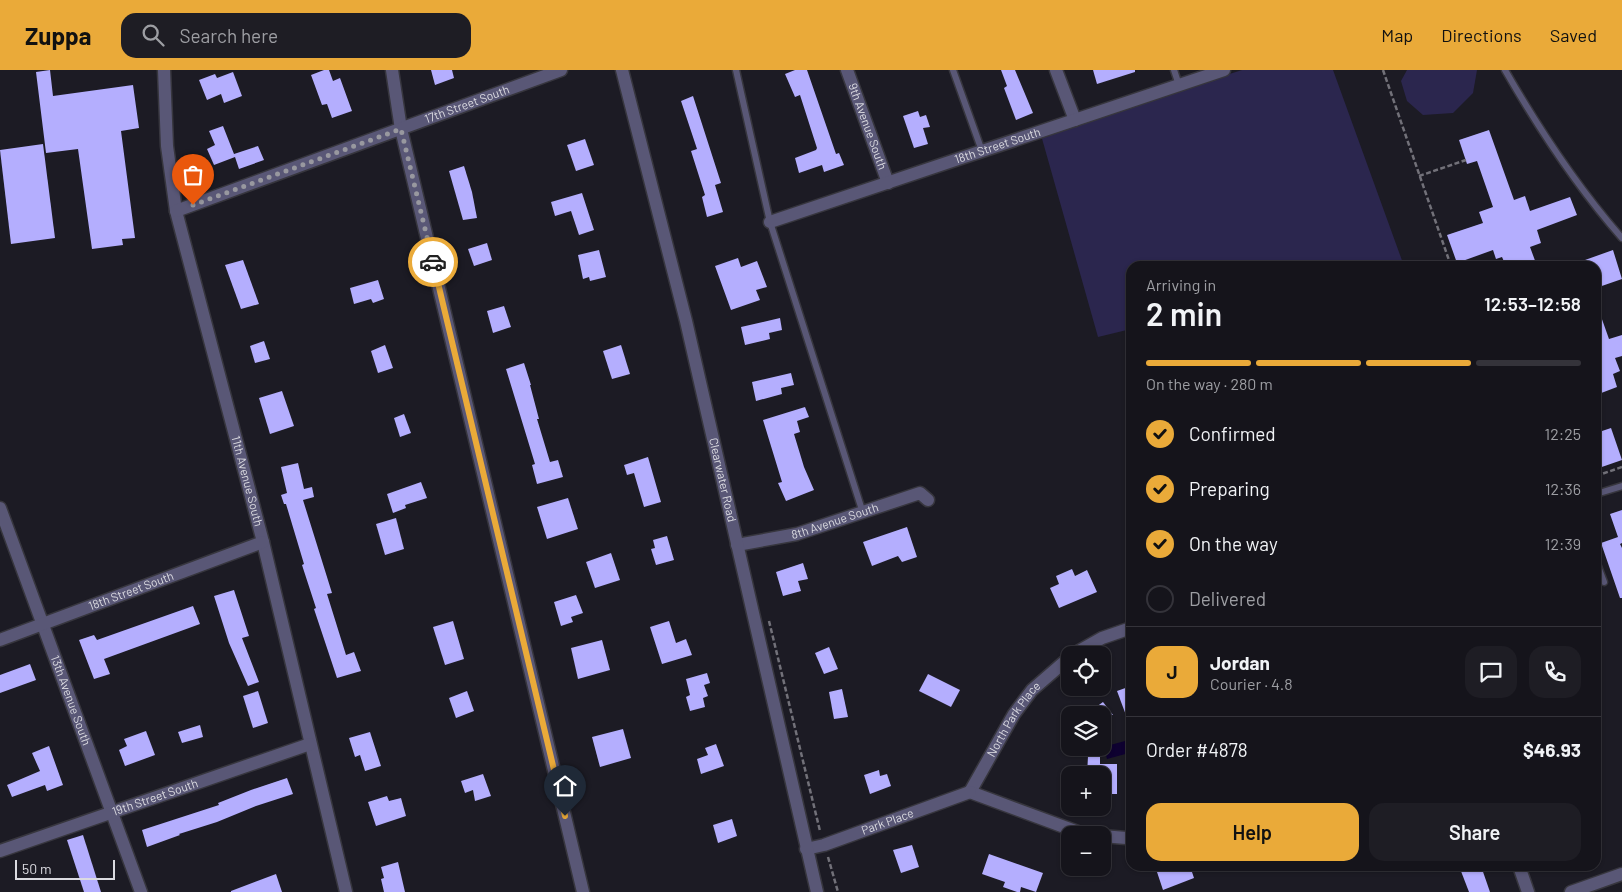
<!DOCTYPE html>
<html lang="en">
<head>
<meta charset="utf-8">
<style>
  body { margin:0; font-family:Barlow,sans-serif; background:#1e1d24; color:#f1f3f6; height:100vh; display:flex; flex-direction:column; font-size:19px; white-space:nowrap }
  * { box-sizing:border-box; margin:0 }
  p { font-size:16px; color:#9d9ea3 }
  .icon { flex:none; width:28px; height:28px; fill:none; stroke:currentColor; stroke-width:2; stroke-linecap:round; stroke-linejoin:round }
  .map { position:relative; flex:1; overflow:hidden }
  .sheet { position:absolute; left:1126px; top:191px; width:475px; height:610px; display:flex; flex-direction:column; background:#15141b; border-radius:15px; box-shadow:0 1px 4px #0004,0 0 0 1px #34333a }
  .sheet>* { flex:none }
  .controls { position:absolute; left:1061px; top:576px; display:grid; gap:10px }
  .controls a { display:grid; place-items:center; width:50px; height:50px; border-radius:10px; background:#15141b; box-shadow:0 1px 4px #0004,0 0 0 1px #34333a; font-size:25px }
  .scale { position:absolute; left:15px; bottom:12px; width:100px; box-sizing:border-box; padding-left:5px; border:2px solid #dbdbe1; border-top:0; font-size:14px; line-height:18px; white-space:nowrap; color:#dbdbe1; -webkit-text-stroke:4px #1c1b24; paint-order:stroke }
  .pin { position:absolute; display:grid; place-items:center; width:42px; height:42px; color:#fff; margin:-51px -21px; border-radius:50% 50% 50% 0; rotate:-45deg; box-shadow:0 0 5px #0007 }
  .pin .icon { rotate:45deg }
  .courier { position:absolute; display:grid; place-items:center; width:50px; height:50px; margin:-25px; border:4px solid #eaaa39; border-radius:50%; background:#fff; color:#222; box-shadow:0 1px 6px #0007 }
  .headline em { font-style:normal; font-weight:600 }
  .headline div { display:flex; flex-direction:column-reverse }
  .headline { display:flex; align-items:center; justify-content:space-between; height:85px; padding:0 20px }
  h1 { font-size:32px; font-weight:600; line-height:38px }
  .bar { display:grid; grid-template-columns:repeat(4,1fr); gap:8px 5px; align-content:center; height:60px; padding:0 20px }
  .bar i { height:6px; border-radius:4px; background:#34333a }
  .bar .active { background:#eaaa39 }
  .bar p { grid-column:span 4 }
  .line { display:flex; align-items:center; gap:12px; padding:0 20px; border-top:1px solid #34333a }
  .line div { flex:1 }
  .round { display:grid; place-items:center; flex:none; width:52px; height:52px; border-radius:15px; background:#1e1d24 }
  ol { padding:0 20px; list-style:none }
  li { display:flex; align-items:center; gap:15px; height:55px }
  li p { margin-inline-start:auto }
  li .icon { padding:5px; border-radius:50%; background:#eaaa39; color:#111; stroke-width:4 }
  li:last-child { color:#9d9ea3 }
  li i { width:28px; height:28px; border:2px solid #34333a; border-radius:50% }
  .primary-button { display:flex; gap:10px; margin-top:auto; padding:10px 20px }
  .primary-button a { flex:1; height:58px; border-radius:15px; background:#eaaa39; color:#111; font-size:20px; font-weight:600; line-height:58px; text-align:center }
  .primary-button a+a { background:#1e1d24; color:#f1f3f6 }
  header { display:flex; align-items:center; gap:30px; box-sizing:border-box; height:70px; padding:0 25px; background:#eaaa39; color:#111 }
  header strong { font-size:24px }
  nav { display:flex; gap:28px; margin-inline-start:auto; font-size:18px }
  .search { width:350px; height:45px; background:#1e1d24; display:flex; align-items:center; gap:12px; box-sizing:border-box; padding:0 18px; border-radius:15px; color:#9d9ea3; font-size:19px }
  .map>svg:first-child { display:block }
  .green { fill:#2b264e }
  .water { fill:#0e0130 }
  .building { fill:#b4aefe }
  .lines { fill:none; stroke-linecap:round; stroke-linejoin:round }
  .service-casing { stroke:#37363e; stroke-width:9 }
  .minor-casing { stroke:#37363e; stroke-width:15 }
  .tertiary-casing { stroke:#37363e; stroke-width:15 }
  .path { stroke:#727179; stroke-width:2.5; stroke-dasharray:5 2.5; stroke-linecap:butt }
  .service { stroke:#595776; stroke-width:6 }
  .minor { stroke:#595776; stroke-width:12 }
  .tertiary { stroke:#595776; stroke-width:12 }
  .done { stroke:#98989f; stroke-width:5; stroke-dasharray:0 9 }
  .route { stroke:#eaaa39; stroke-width:6 }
  .labels { text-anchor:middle; stroke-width:5; stroke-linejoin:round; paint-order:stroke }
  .street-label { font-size:12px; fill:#dbdbe1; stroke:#1c1b24 }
</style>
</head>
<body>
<header>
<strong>Zuppa</strong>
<div class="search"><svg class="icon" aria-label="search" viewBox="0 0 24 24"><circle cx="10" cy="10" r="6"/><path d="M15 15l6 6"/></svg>Search here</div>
<nav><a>Map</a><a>Directions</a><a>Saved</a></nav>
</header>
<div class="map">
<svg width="1622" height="822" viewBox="0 0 1622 822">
  <rect width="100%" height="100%" fill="#1c1b24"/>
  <!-- green -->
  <g class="green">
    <polygon points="1242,0 1333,0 1404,196 1131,196 1131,259 1098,267 1041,65"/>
    <polygon points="1407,0 1477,0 1473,23 1453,43 1423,45 1407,31 1401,11"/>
  </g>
  <!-- water -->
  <polygon class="water" points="1125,671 1129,683 1107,689 1106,685 1103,686 1101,680 1103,677"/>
  <!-- building -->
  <g class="building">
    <polygon points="50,0 53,26 133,15 139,58 121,61 135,168 122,169 123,175 92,179 78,79 46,83 36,2"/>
    <polygon points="324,0 329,0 333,11 340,8 352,41 332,48 327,34 322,35 311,5"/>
    <polygon points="431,0 452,0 454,8 435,15"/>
    <polygon points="795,0 807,0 836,84 839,83 844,95 824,102 822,95 799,103 795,88 816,80 817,78 800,25 795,27 785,4"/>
    <polygon points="1001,0 1015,0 1033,43 1016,50 1004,18 1007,16"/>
    <polygon points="1093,0 1135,0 1135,2 1097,14"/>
    <polygon points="233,2 242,26 224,33 221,24 207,30 199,10 215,4 217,8"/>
    <polygon points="693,26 721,113 715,115 723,142 707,147 702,127 705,125 691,81 697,79 681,31"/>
    <polygon points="918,41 920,47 926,45 930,57 923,58 928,74 914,78 903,46"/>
    <polygon points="223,56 234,84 258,76 264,90 239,99 235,87 214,95 207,79 215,75 209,61"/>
    <polygon points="1489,60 1514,130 1525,126 1530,141 1570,127 1577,145 1537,160 1541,173 1530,177 1537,196 1506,196 1502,187 1496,189 1493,180 1457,193 1447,165 1483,153 1479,142 1493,137 1477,91 1467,94 1459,70"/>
    <polygon points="585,69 594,95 576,101 567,75"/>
    <polygon points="43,74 55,168 11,174 0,80"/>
    <polygon points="464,96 472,122 477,148 463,150 449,101"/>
    <polygon points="582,123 594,160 579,165 571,141 555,146 551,132"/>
    <polygon points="487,173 492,190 474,196 468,179"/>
    <polygon points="599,180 606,207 590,211 589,207 583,209 578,185"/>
    <polygon points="1613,180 1622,209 1596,218 1596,196 1571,196 1571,195"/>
    <polygon points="738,188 741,197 757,191 767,217 756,220 760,230 731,240 715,196"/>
    <polygon points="243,190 259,234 241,239 225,195"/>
    <polygon points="378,210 384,229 373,233 371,229 354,234 350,218"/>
    <polygon points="504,236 511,257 493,263 487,241"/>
    <polygon points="1596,238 1598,238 1609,269 1622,265 1622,286 1615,288 1620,301 1613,304 1617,317 1596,325"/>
    <polygon points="780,248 782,260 769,263 770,269 745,275 741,257"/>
    <polygon points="264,271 270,289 255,293 250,276"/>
    <polygon points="385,275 393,298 378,303 371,281"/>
    <polygon points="621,275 630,304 612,309 603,281"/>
    <polygon points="524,293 531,315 530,315 539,349 537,349 550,392 558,390 563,407 537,414 532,395 535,394 506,299"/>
    <polygon points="791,303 794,315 781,318 782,324 756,331 752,312"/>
    <polygon points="282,321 294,356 270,364 259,328"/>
    <polygon points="805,337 809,347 797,351 800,362 794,364 804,397 814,420 786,431 778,413 782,412 763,350"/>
    <polygon points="404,344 411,363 400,367 394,348"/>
    <polygon points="1611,358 1622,390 1596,399 1596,363"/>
    <polygon points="648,387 661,432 644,437 634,403 627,405 624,395"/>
    <polygon points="298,393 304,419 312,417 314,427 303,430 332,523 327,524 346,585 354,582 361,601 337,608 314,539 316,538 302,495 304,494 286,434 284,434 281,425 287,423 281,397"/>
    <polygon points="421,412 427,428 405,435 406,438 393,443 387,424"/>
    <polygon points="568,428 578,459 547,469 537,437"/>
    <polygon points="1622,440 1622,473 1620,474 1622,478 1622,528 1620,528 1601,473 1618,467 1610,444"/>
    <polygon points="396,448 404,479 385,485 376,454"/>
    <polygon points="907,457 917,487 902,492 898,486 872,496 863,472"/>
    <polygon points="667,466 674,490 656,495 651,479 655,478 653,470"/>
    <polygon points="611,483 620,510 595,518 586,492"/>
    <polygon points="803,493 808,509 798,511 801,521 783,526 776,502"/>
    <polygon points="1072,499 1075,506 1087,500 1097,522 1059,538 1050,518 1059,514 1056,506"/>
    <polygon points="234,520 249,566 242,568 259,612 248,616 229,573 214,526"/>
    <polygon points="576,525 583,543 571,547 573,552 561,556 554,532"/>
    <polygon points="193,536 200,554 104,589 110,604 94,609 79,570 94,565 97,570"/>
    <polygon points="453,551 464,589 445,595 433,557"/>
    <polygon points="669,551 676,573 686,569 692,585 662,594 650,557"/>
    <polygon points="602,570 610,600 578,609 571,578"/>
    <polygon points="829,577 838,599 824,604 815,583"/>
    <polygon points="30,594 36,610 0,623 0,605"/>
    <polygon points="707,603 710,613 704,615 708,626 703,628 705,637 690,641 686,627 690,625 686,609"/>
    <polygon points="928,604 960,620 951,637 919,621"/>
    <polygon points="1131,616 1131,656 1130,656 1117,621"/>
    <polygon points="842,619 848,647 834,649 829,622"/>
    <polygon points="258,621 268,653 253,658 243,626"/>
    <polygon points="467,621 474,641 456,648 449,628"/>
    <polygon points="1103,632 1113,645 1085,645"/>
    <polygon points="200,655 203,667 182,673 178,662"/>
    <polygon points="623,659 631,688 600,697 592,667"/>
    <polygon points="146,661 155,685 125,696 119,680 127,676 124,669"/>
    <polygon points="370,662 381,696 365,701 360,685 355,687 349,668"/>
    <polygon points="716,674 724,696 701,704 697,689 708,685 705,678"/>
    <polygon points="49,676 63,715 47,721 45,715 12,727 7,715 40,701 32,683"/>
    <polygon points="1088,686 1100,686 1100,694 1117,694 1117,724 1102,724 1102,705 1087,705"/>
    <polygon points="879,700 880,706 887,704 891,716 870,724 864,705"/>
    <polygon points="483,704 491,726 475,731 473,720 465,723 461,711"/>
    <polygon points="287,708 293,724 256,736 217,752 179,764 180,765 147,777 142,760 219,735 218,733 251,720"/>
    <polygon points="387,726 389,731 401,728 406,746 376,756 368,732"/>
    <polygon points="732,749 737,766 718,773 713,755"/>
    <polygon points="83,765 101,822 84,822 67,770"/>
    <polygon points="912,775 919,797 901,803 893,780"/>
    <polygon points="989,784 1043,803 1036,822 1021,817 1020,822 1017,822 1003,817 1005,812 982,804"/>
    <polygon points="398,792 405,822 384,822 381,809 384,808 381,797"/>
    <polygon points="1155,796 1190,796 1194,808 1163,820"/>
    <polygon points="1459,796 1481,796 1490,822 1469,822"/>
    <polygon points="276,804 282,822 231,822 231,821"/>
  </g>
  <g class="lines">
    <defs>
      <g id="service">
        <polyline points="736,0 770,152 863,443"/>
        <polyline points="953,0 982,81"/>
        <polyline points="1174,0 1179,15"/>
        <path d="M1505,0C1539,59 1577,117 1622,168"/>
        <polyline points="1596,424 1622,416"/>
        <polyline points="1596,491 1604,512"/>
      </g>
      <g id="minor">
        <path id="s1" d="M164,0L167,76L176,141L263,472L346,822"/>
        <polyline points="392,0 401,59 583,822"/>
        <path id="s2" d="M847,0L888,113"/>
        <polyline points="1056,0 1075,50"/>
        <path id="s3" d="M176,141L561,0"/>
        <path id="s4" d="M770,152L1224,0"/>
        <path id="s5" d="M0,438L141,822"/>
        <path id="s6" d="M737,475L797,464L920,423L928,430"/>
        <path id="s7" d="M0,570L263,472"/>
        <polyline points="1072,585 1102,568 1131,558"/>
        <path id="s8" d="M970,722L1014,644L1032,620L1070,587"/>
        <polyline points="970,722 1086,765"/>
        <polyline points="1102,766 1126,768 1131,767"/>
        <path id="s9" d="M806,779L824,775L970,722"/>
        <path id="s10" d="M0,781L310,674"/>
        <polyline points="1519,796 1528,822"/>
        <polyline points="1571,822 1622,804"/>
      </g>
      <g id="tertiary">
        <path id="s11" d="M622,0L686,251L817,822"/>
      </g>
    </defs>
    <!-- service casing -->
    <use href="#service" class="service-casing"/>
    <!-- minor casing -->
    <use href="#minor" class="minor-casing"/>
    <!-- tertiary casing -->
    <use href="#tertiary" class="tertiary-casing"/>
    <!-- path -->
    <g class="path">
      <polyline points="1383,0 1451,196"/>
      <polyline points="1419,106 1466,90"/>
      <polyline points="1497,196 1503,194"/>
      <polyline points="1596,406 1622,397"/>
      <polyline points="769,551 820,761"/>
      <polyline points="828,787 838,822"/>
    </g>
    <!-- service -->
    <use href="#service" class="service"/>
    <!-- minor -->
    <use href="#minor" class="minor"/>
    <!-- tertiary -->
    <use href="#tertiary" class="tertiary"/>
  </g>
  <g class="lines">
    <!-- done -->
    <polyline class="done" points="193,135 401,59 433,192"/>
    <!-- route -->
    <polyline class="route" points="433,192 565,746"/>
  </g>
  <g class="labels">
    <!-- street labels -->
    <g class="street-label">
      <text dy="4" stroke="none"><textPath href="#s3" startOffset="310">17th Street South</textPath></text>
      <text dy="4" stroke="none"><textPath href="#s2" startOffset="60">9th Avenue South</textPath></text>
      <text dy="4" stroke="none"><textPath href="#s4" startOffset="240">18th Street South</textPath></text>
      <text dy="4" stroke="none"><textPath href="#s11" startOffset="422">Clearwater Road</textPath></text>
      <text dy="4" stroke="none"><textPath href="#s1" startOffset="421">11th Avenue South</textPath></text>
      <text dy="4" stroke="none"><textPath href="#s6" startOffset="101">8th Avenue South</textPath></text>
      <text dy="4" stroke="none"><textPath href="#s7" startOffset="140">18th Street South</textPath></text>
      <text dy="4" stroke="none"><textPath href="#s5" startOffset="205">13th Avenue South</textPath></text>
      <text dy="4" stroke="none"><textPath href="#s8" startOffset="85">North Park Place</textPath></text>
      <text dy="4" stroke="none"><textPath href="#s10" startOffset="164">19th Street South</textPath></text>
      <text dy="4" stroke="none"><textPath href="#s9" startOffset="86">Park Place</textPath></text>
    </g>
  </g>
</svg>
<div class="controls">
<a><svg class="icon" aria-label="locate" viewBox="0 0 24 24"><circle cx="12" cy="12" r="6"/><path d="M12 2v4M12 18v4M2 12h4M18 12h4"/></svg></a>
<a><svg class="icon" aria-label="layers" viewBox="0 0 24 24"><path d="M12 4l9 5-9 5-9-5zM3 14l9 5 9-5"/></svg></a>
<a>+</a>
<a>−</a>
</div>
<div class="scale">50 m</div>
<div class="pin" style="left:193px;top:135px;background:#ea580c"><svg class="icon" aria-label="bag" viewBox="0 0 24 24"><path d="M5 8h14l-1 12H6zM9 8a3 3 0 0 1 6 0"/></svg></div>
<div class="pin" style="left:565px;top:746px;background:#1f2937"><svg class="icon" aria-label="home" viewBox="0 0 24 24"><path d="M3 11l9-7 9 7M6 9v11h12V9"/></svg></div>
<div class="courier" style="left:433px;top:192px"><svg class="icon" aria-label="car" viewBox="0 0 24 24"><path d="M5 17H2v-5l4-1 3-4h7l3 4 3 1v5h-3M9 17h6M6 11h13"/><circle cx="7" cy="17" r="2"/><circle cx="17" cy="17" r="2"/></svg></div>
<section class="sheet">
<div class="headline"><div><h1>2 min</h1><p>Arriving in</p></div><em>12:53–12:58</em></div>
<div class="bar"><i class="active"></i><i class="active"></i><i class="active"></i><i></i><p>On the way · 280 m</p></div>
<ol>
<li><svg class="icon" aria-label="check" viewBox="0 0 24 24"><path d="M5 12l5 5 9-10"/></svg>Confirmed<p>12:25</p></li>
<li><svg class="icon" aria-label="check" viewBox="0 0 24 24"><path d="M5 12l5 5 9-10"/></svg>Preparing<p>12:36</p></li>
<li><svg class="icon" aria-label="check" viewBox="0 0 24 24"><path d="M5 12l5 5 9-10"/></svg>On the way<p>12:39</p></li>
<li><i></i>Delivered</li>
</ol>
<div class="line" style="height:90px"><b class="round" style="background:#eaaa39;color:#111">J</b><div><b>Jordan</b><p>Courier · 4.8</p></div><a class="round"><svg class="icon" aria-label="chat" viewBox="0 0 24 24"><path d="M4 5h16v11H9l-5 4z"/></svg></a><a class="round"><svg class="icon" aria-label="phone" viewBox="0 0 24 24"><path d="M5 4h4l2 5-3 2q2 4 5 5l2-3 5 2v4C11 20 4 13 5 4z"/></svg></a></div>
<div class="line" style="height:65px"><div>Order #4878</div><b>$46.93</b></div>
<div class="primary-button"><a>Help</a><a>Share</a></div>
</section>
</div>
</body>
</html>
